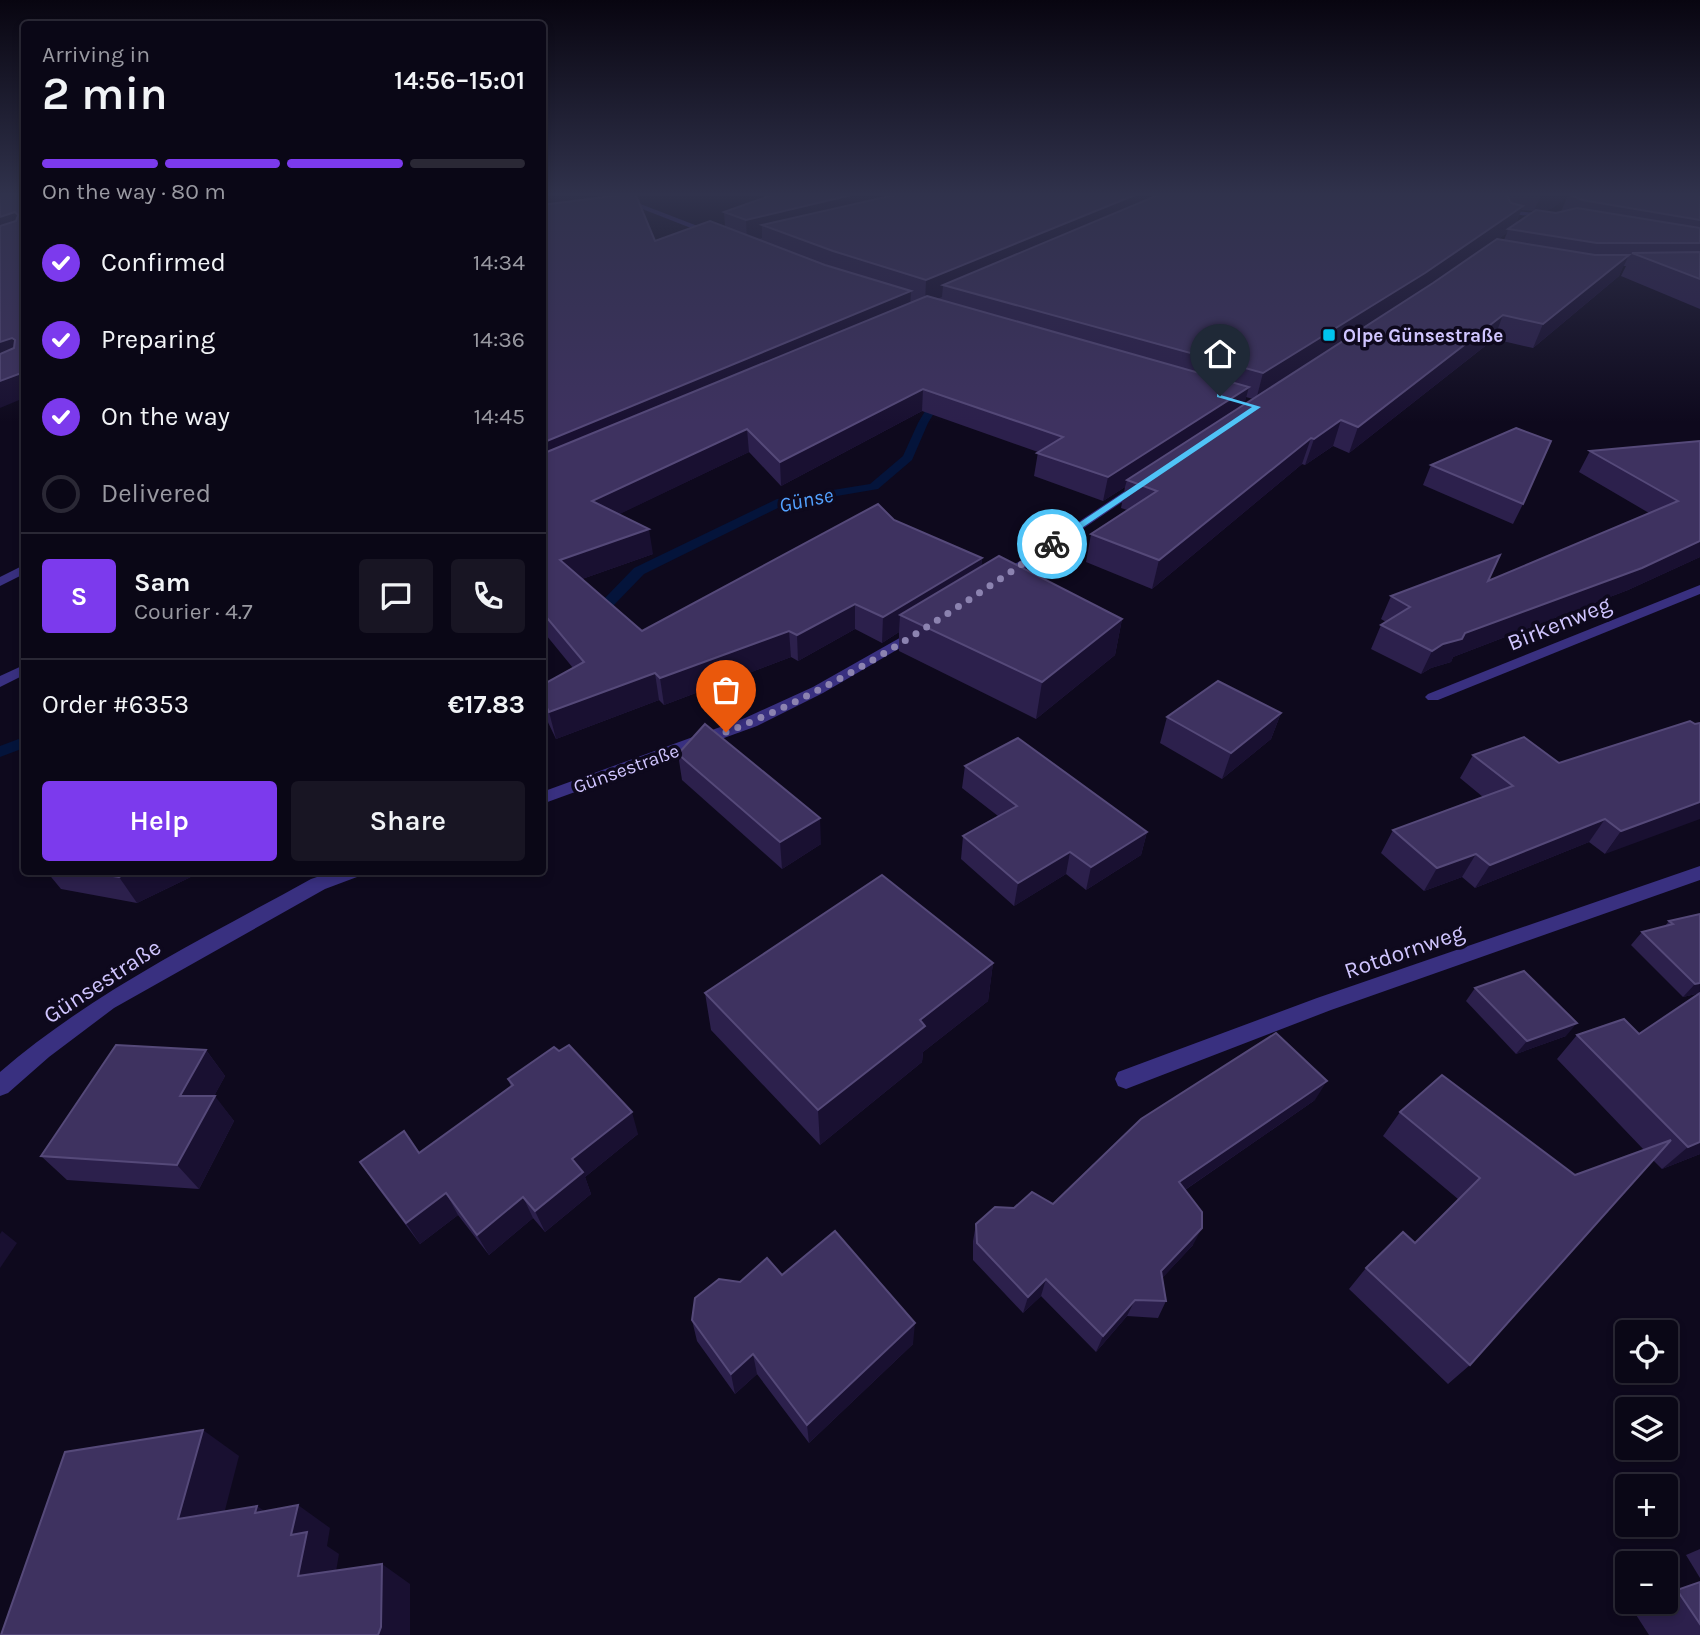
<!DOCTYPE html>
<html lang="en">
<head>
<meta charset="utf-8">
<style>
  body { margin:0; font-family:Karla,sans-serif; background:#181523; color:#f1f3f6; height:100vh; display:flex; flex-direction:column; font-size:26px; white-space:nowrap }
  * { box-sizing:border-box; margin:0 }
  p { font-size:23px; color:#9999a1 }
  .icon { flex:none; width:38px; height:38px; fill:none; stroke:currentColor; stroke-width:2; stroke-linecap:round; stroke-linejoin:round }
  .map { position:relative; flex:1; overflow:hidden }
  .details { position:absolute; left:21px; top:21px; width:525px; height:854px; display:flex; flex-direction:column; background:#0a0716; border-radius:7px; box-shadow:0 4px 10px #0003,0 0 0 2px #2a2835 }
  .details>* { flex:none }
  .controls { position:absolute; left:1615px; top:1320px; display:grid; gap:14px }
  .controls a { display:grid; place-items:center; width:63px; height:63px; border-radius:7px; background:#0a0716; box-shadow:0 4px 10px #0003,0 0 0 2px #2a2835; font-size:35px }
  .pin { position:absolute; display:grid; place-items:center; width:60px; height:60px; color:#fff; margin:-72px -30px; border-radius:50% 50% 50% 0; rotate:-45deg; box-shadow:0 0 7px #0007 }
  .pin .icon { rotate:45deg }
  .courier { position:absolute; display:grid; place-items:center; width:70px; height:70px; margin:-35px; border:5px solid #4fc3f7; border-radius:50%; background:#fff; color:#222; box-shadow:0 2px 9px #0007 }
  .overview em { font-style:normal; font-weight:600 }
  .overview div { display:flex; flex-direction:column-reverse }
  .overview { display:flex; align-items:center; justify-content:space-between; height:119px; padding:0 21px }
  h1 { font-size:46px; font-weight:600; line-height:52px }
  .bar { display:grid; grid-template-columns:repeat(4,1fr); gap:10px 7px; align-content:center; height:84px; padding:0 21px }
  .bar i { height:9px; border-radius:5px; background:#2a2835 }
  .bar .current { background:#7c3aed }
  .bar p { grid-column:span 4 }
  .line { display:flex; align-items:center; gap:18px; padding:0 21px; border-top:2px solid #2a2835 }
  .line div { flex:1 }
  .round { display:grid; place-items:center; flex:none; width:74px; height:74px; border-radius:7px; background:#181523 }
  ol { padding:0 21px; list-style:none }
  li { display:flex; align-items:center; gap:21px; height:77px }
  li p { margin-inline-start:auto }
  li .icon { padding:7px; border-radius:50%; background:#7c3aed; color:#fff; stroke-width:4 }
  li:last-child { color:#9999a1 }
  li i { width:38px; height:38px; border:4px solid #2a2835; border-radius:50% }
  .primary-button { display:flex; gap:14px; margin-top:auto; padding:14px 21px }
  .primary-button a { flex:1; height:80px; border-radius:7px; background:#7c3aed; color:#fff; font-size:28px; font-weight:600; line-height:80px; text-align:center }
  .primary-button a+a { background:#181523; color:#f1f3f6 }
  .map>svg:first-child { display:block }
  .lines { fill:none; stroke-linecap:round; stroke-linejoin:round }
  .stream { fill:#04143b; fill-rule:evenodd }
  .minor { fill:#393080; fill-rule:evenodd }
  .wall { fill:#2c204c; fill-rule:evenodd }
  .shaded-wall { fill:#191031 }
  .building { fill:#3e3260; stroke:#554979; stroke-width:2 }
  .route { fill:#4fc3f7 }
  .done { stroke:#8c83b0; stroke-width:7; stroke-dasharray:0 12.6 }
  .poi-dot { fill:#00c4f0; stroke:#0e091d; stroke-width:2.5 }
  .labels { text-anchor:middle; stroke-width:7; stroke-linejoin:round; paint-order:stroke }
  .far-poi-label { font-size:19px; font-weight:bold; fill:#d0c5ff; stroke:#0e091d; text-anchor:start }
  .far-street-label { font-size:19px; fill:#d0c5ff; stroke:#0e091d }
  .far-water-label { font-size:21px; font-style:italic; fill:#53a1ff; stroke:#0e091d }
  .street-label { font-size:23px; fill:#d0c5ff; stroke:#0e091d }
</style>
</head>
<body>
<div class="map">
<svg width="1700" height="1635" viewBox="0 0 1700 1635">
  <rect width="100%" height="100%" fill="#0e091d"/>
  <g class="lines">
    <!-- stream -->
    <g class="stream">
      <polygon points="937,391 946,393 928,423 912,460 878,489 784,505 644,574 613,606 542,636 542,627 603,600 634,568 777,499 870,484 903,456 918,423"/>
      <polygon points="24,737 24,748 0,757 0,746"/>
    </g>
    <!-- minor -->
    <g class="minor">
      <polygon points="618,198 630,200 721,235 714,237 627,203 616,201"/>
      <polygon points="1495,210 1556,214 1560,216 1556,218 1497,213"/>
      <polygon points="1140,481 1150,483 1006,581 996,581 994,578"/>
      <polygon points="24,565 24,574 0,586 0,577"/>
      <polygon points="1700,585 1700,594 1438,700 1428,700 1425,697 1428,694"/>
      <polygon points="919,627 926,631 924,634 823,693 757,726 542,804 542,792 745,718 813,687"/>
      <polygon points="24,665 24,675 0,687 0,676"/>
      <polygon points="1700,866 1700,880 1331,1010 1126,1089 1118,1086 1115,1079 1118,1072 1317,998"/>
      <path d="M332,872H359L357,877L325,889L114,1008L49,1057L8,1093L0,1096V1072C94,991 203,939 311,879Z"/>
    </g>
  </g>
  <!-- wall -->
  <g class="wall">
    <path d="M542,193H635L655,241L725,227L724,212L778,193H1700V309L1621,276L1626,266H1623L1619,276L1533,348L1494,339L1349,453L1333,446L1305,465L1302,464L1152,589L1086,562L1091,534L1127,510L1121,508L1125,487L1103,501L1034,476L1038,452L922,411L781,486L749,452L619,514L653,554L582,579L642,631L894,520L982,558L981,567L1122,619L1115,655L1036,719L899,651V632L882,643L855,629L798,661L791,657L664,705L659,700L556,739L544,714L542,707V685L573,668L542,630ZM1567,197L1561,212L1556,213L1539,211L1551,209ZM1521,210L1534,211L1516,224ZM1507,233L1504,240L1498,239ZM1246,397L1253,399L1244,405Z"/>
    <polygon points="1700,441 1700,557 1628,590 1453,657 1451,662 1431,668 1421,674 1371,649 1381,625 1386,622 1381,619 1391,596 1488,581 1649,513 1579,472 1590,451"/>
    <polygon points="1431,465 1523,504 1513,524 1423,485"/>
    <polygon points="1281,713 1271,739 1222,779 1160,743 1167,717"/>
    <polygon points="1700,723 1605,854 1589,842 1475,888 1462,877 1424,891 1381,853 1393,830 1483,797 1460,778 1473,755 1559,763"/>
    <polygon points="678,754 821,844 782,869 682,780"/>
    <polygon points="965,766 1147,832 1141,855 1086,890 1066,874 1014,906 961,859 963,836 998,816 962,788"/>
    <polygon points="47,872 201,872 137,903 61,889"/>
    <polygon points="1700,914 1700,993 1683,997 1631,945 1642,932 1665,926 1669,921"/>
    <polygon points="993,963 988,1001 923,1052 922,1062 820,1145 711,1030 705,993"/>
    <polygon points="1475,988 1566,1036 1516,1054 1466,1001"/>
    <polygon points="1700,993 1700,1154 1662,1169 1653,1160 1470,1365 1448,1384 1349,1289 1366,1268 1415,1243 1458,1199 1383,1136 1400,1112 1575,1175 1644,1150 1557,1059 1577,1035 1639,1034"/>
    <polygon points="206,1050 225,1076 214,1096 234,1121 199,1189 67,1180 41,1156"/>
    <polygon points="508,1079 638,1134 585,1177 591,1194 545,1232 533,1218 489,1255 458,1215 420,1244 375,1184 360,1162 419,1153 511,1087"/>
    <polygon points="1315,1100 1185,1190 1193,1245 1162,1278 1166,1301 1158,1318 1127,1316 1096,1352 1041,1296 1023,1313 973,1260 973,1241 976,1224 1014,1208 1053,1204"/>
    <polygon points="782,1275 913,1344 809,1443 757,1374 735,1394 697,1341 692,1320 740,1282"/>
    <polygon points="1700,1549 1700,1578 1686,1555"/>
    <polygon points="1700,1582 1700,1635 1649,1635 1631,1607 1646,1601 1666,1601 1666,1594"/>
  </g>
  <!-- shaded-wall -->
  <g class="shaded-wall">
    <polygon points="571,193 616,193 617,204 542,213 542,196"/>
    <polygon points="860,193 940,193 762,225 762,238 747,242 746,220"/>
    <polygon points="1140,193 1185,193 943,285 942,297 925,304 926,280"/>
    <polygon points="1542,193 1575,193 1569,194 1567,197 1551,209 1534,211"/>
    <polygon points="1523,206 1514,228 1508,229 1507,233 1417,297 1256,400 1263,373"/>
    <polygon points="15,212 23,230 0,238 0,217"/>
    <polygon points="1629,255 1619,276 1533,348 1543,324"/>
    <polygon points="911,291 910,310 542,468 542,443"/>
    <polygon points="1503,315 1494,339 1349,453 1358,427"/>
    <polygon points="12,338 23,359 0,367 0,342"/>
    <polygon points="24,372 24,398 0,408 0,381"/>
    <polygon points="1249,387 1243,409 1127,480 1125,487 1103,501 1108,477"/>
    <polygon points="923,389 922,411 781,486 780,462"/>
    <polygon points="1341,420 1333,446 1305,465 1314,439"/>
    <polygon points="747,429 749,452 597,525 592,501"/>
    <polygon points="1311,438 1302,464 1152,589 1159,560"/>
    <polygon points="649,529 653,554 565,585 560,560"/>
    <polygon points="1700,541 1700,557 1628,590 1453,657 1451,662 1431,668 1421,674 1432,651 1443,644 1465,633"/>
    <polygon points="982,558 979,583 900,615 899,632 882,643 883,617"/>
    <polygon points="855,604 855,629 798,661 797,635"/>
    <polygon points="1122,619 1115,655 1036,719 1042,682"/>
    <polygon points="789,631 791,657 664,705 660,678"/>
    <polygon points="655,673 659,700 556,739 549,712"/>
    <polygon points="1281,713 1271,739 1222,779 1231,753"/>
    <polygon points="1700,802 1700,819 1605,854 1621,831"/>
    <polygon points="820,818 821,844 782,869 780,842"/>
    <polygon points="1605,819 1589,842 1475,888 1490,865"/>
    <polygon points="1147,832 1141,855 1086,890 1091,867"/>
    <polygon points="1070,852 1066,874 1014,906 1018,883"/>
    <polygon points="1476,854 1462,877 1424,891 1437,868"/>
    <polygon points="129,872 201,872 137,903 119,877"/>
    <polygon points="993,963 988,1001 923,1052 922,1062 820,1145 818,1110 920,1020"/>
    <polygon points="1700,983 1700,993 1683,997 1695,984"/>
    <polygon points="1577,1023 1566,1036 1516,1054 1527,1041"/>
    <polygon points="206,1050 225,1076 201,1120 180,1096"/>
    <polygon points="1327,1081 1315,1100 1170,1200 1179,1182"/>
    <polygon points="215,1096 234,1121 199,1189 177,1165"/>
    <polygon points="632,1112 638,1134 585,1177 591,1194 545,1232 535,1211 572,1159"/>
    <polygon points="1700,1142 1700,1154 1662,1169 1688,1147"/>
    <polygon points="446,1193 458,1215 420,1244 406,1223"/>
    <polygon points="523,1197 533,1218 489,1255 477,1235"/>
    <polygon points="1202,1228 1193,1245 1153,1288 1161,1271"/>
    <polygon points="2,1231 17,1243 0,1268 0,1234"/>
    <polygon points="1046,1279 1041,1296 1023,1313 1028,1297"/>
    <polygon points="1135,1300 1127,1316 1096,1352 1103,1336"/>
    <polygon points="915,1323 913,1344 809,1443 807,1425"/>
    <polygon points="753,1354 757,1374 735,1394 731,1374"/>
    <polygon points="203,1430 239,1456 217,1541 178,1519"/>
    <polygon points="298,1505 330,1528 327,1546 339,1554 332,1595 298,1576 291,1535"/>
    <polygon points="257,1506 291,1529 255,1513"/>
    <polygon points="382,1564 410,1584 410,1635 378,1635"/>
  </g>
  <!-- building -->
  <g class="building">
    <polygon points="0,193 24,193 24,372 0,381 0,354 14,348 15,340 12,338 0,342 0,226 16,221 18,215 15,212 0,217"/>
    <polygon points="542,193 571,193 542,196"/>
    <polygon points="622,193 635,193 655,241 710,221 825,265 911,291 542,443 542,205 620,195"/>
    <polygon points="778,193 860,193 746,220 724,212"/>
    <polygon points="903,193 1140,193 926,280 833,251 762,225"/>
    <polygon points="1163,193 1499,193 1506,194 1511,203 1523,206 1425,273 1263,373 943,285"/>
    <polygon points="1570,193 1700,193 1700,220 1582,200 1569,194"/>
    <polygon points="1577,208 1700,228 1700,243 1597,243 1508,229 1536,210 1556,213"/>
    <polygon points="1497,239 1595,255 1629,255 1543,324 1503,315 1358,427 1341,420 1314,439 1311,438 1159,560 1091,534 1157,491 1127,480 1433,283"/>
    <polygon points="1700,252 1700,279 1632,253"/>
    <polygon points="927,296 1249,387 1108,477 1037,453 1063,437 923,389 780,462 747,429 592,501 649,529 560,560 642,631 878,504 894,520 982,558 883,617 855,604 797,635 789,631 660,678 655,673 549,712 542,698 542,685 584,662 542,612 542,454"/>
    <polygon points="1516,428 1551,441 1523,504 1431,465"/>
    <polygon points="1700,441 1700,541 1642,568 1465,633 1462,639 1443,644 1432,651 1381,625 1410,607 1391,596 1500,555 1488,581 1678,501 1590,451"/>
    <polygon points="999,556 1122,619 1042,682 900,615"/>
    <polygon points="1218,681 1281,713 1231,753 1167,717"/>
    <polygon points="1690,721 1695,724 1700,723 1700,802 1621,831 1605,819 1490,865 1476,854 1437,868 1393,830 1513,786 1473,755 1524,737 1559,763"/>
    <polygon points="705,724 820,818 780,842 678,754"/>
    <polygon points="1018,738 1147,832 1091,867 1070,852 1018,883 963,836 1017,806 965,766"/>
    <polygon points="88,872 129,872 119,877"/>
    <polygon points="882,875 993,963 920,1020 925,1026 818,1110 705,993"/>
    <polygon points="1700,914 1700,983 1695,984 1642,932 1673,924 1669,921"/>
    <polygon points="1524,971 1577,1023 1527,1041 1475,988"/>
    <polygon points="1700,993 1700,1142 1688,1147 1577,1035 1624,1019 1639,1034"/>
    <polygon points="1276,1033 1327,1081 1179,1182 1202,1212 1202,1228 1161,1271 1166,1301 1135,1300 1103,1336 1046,1279 1028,1297 977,1243 976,1224 995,1207 1014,1208 1032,1192 1053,1204 1141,1119"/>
    <polygon points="116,1045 206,1050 180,1096 215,1096 177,1165 41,1156"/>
    <polygon points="569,1045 632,1112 572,1159 583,1172 535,1211 523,1197 477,1235 446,1193 406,1223 360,1162 404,1131 419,1153 513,1085 508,1079 554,1047 559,1051"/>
    <polygon points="1442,1075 1575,1175 1671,1140 1470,1365 1366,1268 1403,1232 1415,1243 1480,1178 1400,1112"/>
    <polygon points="835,1231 915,1323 807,1425 753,1354 731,1374 692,1320 695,1298 719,1279 740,1282 767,1258 782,1275"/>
    <polygon points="203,1430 178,1519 257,1506 255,1513 298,1505 291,1535 307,1532 298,1576 382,1564 381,1627 378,1635 1,1635 65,1452"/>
    <polygon points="1700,1582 1700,1624 1677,1590"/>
  </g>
  <!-- sky -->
  <linearGradient id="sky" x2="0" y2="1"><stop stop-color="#080510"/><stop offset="0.46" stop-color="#30324c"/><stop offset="1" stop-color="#30324c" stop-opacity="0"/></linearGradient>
  <rect width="1700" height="422" fill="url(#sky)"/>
  <!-- route -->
  <polygon class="route" points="1217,394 1261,407 1055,546 1049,546 1049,543 1252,407 1217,397"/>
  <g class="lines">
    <!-- done -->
    <path class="done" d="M726,732C843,687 948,614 1052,544"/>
  </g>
  <!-- markers -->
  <rect class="poi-dot" x="1322" y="328" width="14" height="14" rx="3.5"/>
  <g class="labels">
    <!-- far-poi labels -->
    <g class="far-poi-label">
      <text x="1343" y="342">Olpe Günsestraße</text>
    </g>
    <!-- far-street labels -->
    <g class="far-street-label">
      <text transform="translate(626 768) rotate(-20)" y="7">Günsestraße</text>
    </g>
    <!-- far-water labels -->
    <g class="far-water-label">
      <text transform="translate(806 500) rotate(-12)" y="7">Günse</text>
    </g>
    <!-- street labels -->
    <g class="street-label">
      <text transform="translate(1559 623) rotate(-22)" y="8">Birkenweg</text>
      <text transform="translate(1404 951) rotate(-19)" y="8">Rotdornweg</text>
      <text transform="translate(102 981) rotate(-33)" y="8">Günsestraße</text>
    </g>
  </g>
</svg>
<div class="controls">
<a><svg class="icon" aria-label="locate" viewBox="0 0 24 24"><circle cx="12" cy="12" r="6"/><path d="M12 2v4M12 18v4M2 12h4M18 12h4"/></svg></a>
<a><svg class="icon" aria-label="layers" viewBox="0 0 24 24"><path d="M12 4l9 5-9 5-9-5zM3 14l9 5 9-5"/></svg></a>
<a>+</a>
<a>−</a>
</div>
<div class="pin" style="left:726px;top:732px;background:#ea580c"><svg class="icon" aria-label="bag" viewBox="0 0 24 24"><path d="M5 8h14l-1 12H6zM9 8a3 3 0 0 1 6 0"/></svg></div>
<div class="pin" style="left:1220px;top:396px;background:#1f2937"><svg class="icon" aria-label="home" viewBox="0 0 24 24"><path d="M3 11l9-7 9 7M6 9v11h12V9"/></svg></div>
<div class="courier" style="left:1052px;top:544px"><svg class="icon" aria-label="bike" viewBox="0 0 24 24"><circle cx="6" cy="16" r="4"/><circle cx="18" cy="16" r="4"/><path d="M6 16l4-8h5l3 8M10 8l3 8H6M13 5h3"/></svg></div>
<section class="details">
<div class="overview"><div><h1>2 min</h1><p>Arriving in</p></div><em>14:56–15:01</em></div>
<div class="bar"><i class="current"></i><i class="current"></i><i class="current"></i><i></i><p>On the way · 80 m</p></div>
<ol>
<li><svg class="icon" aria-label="check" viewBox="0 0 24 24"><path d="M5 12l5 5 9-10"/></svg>Confirmed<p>14:34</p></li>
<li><svg class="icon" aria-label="check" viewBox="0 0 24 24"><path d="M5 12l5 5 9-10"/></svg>Preparing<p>14:36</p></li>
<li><svg class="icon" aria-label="check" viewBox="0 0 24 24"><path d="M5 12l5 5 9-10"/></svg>On the way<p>14:45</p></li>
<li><i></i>Delivered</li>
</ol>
<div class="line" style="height:126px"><b class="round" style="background:#7c3aed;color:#fff">S</b><div><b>Sam</b><p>Courier · 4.7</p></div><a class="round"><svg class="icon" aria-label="chat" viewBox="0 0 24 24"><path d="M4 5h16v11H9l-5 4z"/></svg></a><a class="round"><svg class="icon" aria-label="phone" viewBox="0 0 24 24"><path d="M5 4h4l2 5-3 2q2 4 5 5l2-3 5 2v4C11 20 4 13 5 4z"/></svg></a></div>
<div class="line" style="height:91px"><div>Order #6353</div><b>€17.83</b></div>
<div class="primary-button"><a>Help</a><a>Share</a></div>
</section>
</div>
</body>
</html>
